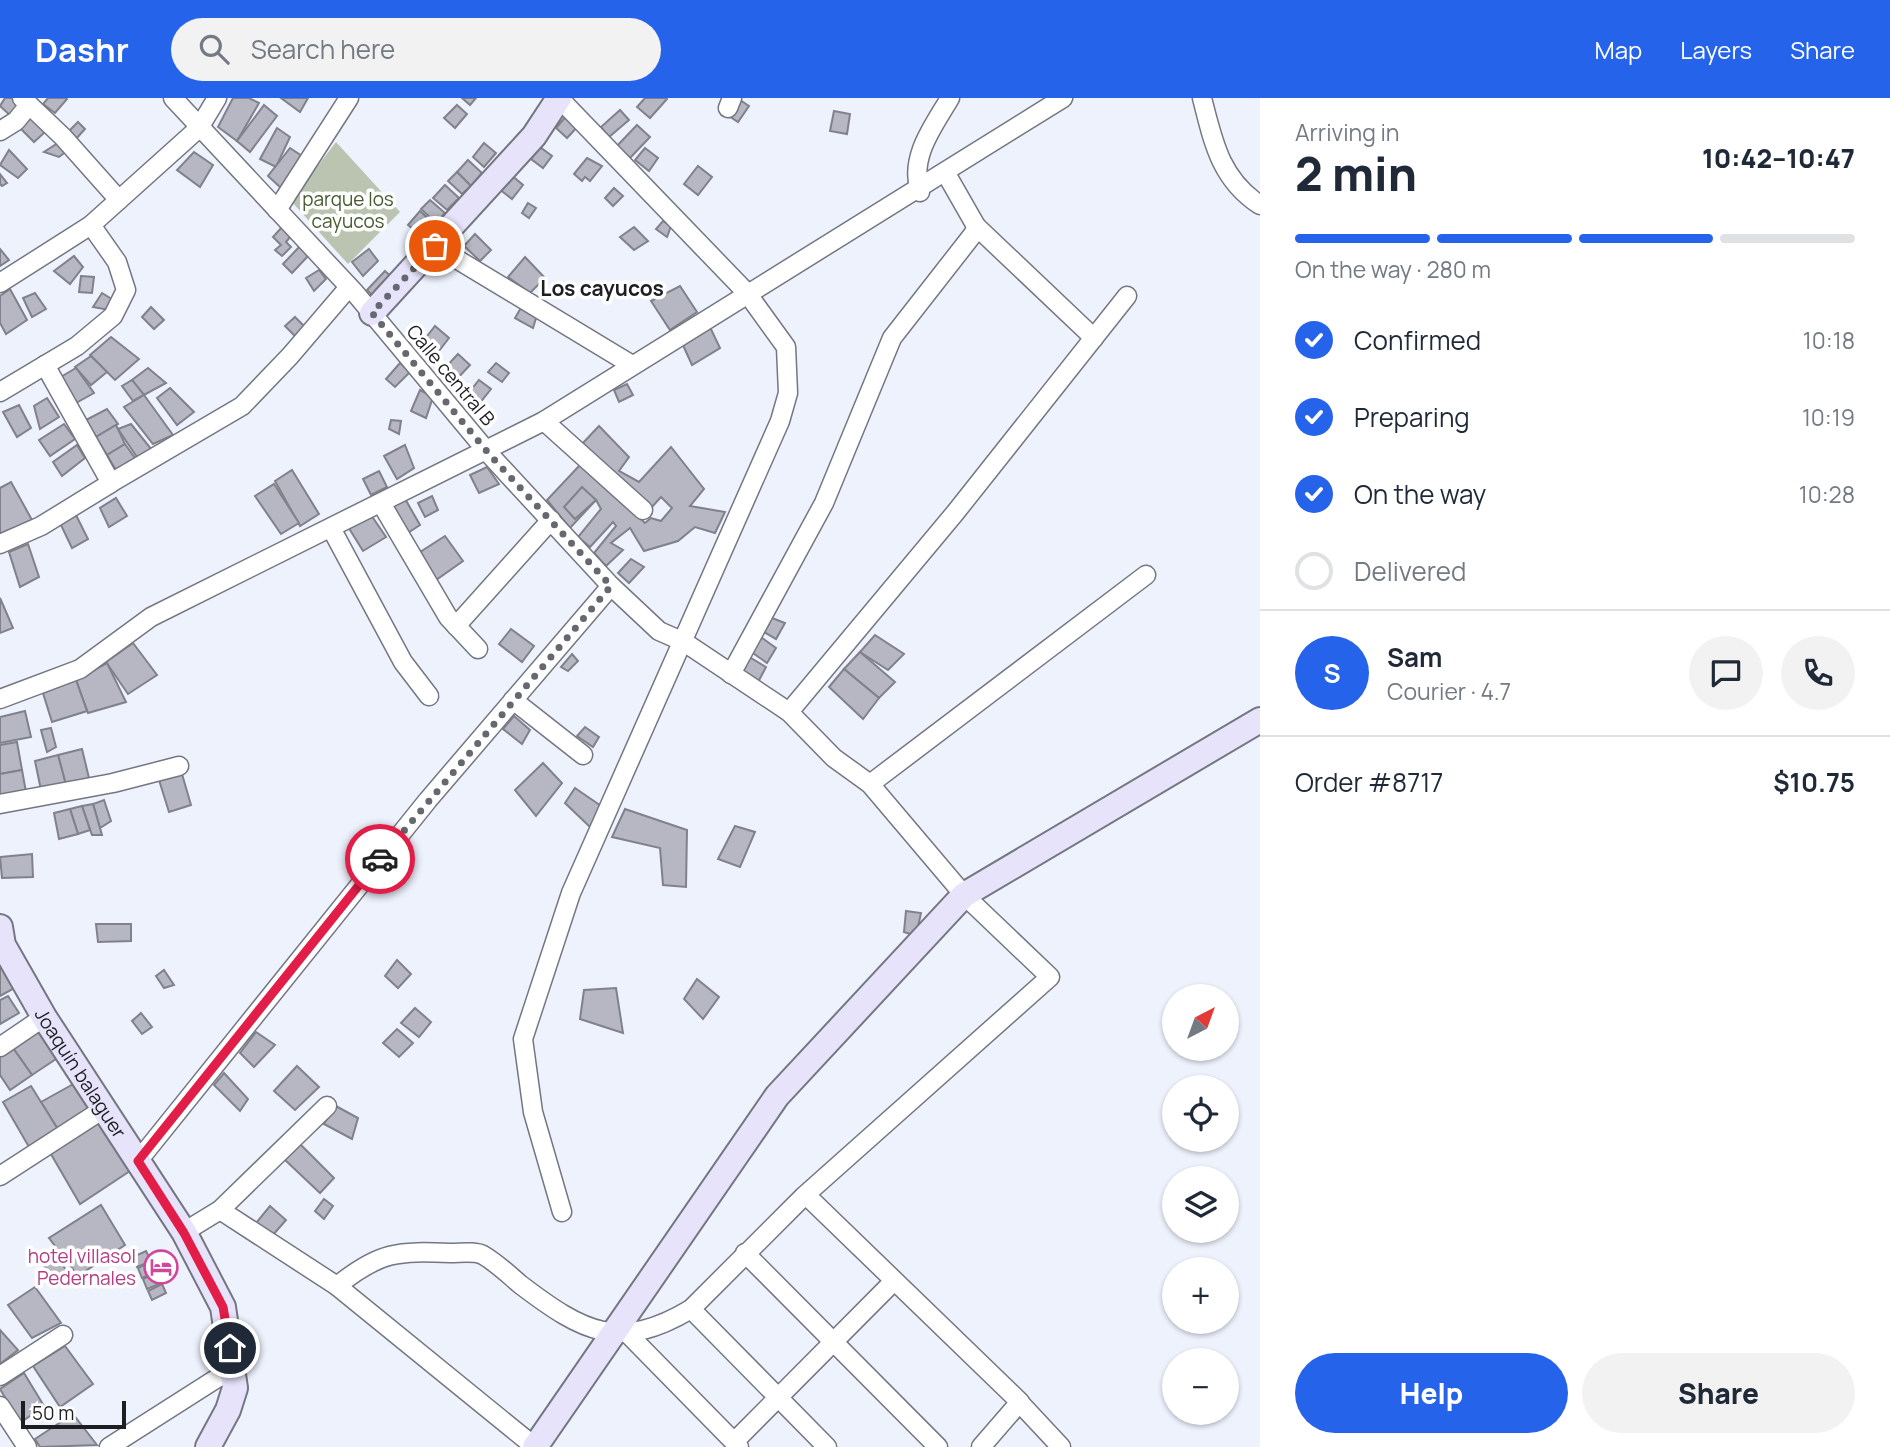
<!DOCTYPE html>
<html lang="en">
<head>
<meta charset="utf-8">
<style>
  body { margin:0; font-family:Manrope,sans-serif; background:#f2f2f3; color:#1f2937; height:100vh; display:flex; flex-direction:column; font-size:26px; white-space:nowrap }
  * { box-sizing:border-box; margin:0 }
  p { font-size:23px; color:#747a83 }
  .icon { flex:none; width:38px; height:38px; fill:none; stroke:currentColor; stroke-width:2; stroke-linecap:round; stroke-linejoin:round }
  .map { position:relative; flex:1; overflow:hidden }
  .panel { display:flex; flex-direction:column; background:#fff; width:630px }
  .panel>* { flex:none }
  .needle { width:46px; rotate:41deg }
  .controls { position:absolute; left:1162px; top:886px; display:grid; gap:14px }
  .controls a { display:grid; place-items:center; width:77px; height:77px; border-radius:50%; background:#fff; box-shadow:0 2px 5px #0004; font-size:35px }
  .scale { position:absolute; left:21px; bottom:18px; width:105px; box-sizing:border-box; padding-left:7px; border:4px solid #1d1e22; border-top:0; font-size:19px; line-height:24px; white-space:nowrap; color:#1d1e22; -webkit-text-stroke:5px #fff; paint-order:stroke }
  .pin { position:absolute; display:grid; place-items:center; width:60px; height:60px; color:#fff; margin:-30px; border:4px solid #fff; border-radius:50%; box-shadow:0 2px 7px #0007 }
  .courier { position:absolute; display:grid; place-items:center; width:70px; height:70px; margin:-35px; border:5px solid #e11d48; border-radius:50%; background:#fff; color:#222; box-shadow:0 2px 9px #0007 }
  .headline em { font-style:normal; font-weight:800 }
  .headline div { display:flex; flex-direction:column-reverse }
  .headline { display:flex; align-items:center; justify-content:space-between; height:119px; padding:0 35px }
  h1 { font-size:46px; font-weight:800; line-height:52px }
  .bar { display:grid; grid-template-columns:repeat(4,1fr); gap:10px 7px; align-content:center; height:84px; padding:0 35px }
  .bar i { height:9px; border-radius:5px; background:#e0e1e3 }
  .bar .active { background:#2563eb }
  .bar p { grid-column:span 4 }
  .line { display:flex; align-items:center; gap:18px; padding:0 35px; border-top:2px solid #e0e1e3 }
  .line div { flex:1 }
  .round { display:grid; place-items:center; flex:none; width:74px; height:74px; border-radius:37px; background:#f2f2f3 }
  ol { padding:0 35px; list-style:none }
  li { display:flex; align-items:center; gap:21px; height:77px }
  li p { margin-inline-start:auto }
  li .icon { padding:7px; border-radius:50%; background:#2563eb; color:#fff; stroke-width:4 }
  li:last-child { color:#747a83 }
  li i { width:38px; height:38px; border:4px solid #e0e1e3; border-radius:50% }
  .cta { display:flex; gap:14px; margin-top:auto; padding:14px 35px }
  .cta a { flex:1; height:80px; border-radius:42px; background:#2563eb; color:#fff; font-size:28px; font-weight:800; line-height:80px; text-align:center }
  .cta a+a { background:#f2f2f3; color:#1f2937 }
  header { display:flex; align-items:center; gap:42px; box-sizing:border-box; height:98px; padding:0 35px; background:#2563eb; color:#fff }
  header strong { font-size:33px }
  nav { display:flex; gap:38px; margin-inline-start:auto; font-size:24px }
  .search { width:490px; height:63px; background:#f2f2f3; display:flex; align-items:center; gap:18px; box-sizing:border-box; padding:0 24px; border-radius:38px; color:#747a83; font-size:26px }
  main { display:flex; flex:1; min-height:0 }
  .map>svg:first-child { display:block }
  .green { fill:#bac4b1 }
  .building { fill:#b6b7c2; stroke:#80818b; stroke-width:2 }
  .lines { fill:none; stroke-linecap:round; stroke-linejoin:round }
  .street-casing { stroke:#747781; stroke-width:21 }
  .secondary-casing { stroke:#747781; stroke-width:28 }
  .street { stroke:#fff; stroke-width:18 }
  .secondary { stroke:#e6e3fb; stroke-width:24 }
  .done { stroke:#66686f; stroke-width:7; stroke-dasharray:0 12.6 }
  .route { stroke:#e11d48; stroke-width:9 }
  .labels { text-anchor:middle; stroke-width:7; stroke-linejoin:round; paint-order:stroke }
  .park-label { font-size:19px; fill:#465b2f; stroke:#fff }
  .street-label { font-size:19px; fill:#1d1e22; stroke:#fff }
  .hotel-label { font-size:19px; fill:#b23c85; stroke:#fff; text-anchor:end }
  .neighbourhood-label { font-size:21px; font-weight:bold; fill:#1d1e22; stroke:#fff }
</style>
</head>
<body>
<header>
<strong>Dashr</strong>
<div class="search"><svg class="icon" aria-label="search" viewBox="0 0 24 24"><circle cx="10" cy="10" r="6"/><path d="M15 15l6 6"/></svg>Search here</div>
<nav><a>Map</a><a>Layers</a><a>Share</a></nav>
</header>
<main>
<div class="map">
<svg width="1260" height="1349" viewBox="0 0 1260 1349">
  <rect width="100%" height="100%" fill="#eef2fd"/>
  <!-- green -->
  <polygon class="green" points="336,44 400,114 348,166 291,103"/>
  <!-- building -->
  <g class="building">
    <polygon points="5,0 18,0 26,7 13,20 0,8"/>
    <polygon points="48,0 66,0 67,1 55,15 43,6"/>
    <polygon points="233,0 249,0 259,5 237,43 218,29"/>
    <polygon points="281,0 308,0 300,14"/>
    <polygon points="462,0 476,0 470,7"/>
    <polygon points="645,0 666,0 667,1 650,20 637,9"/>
    <polygon points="740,2 749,8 738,24 729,18"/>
    <polygon points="264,7 277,18 250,54 237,43"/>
    <polygon points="457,7 467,16 455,30 444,20"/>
    <polygon points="620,12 629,22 609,39 601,29"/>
    <polygon points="834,13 850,16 847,36 830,33"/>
    <polygon points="568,16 580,26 567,40 556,30"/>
    <polygon points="31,18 45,34 34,44 19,29"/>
    <polygon points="78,24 85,31 75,42 67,35"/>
    <polygon points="637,27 650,39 629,61 616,49"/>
    <polygon points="277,30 290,39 276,69 260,61"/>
    <polygon points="58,45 68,52 59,59 44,54"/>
    <polygon points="484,45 496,55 484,69 473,59"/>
    <polygon points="540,49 552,58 543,70 531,61"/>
    <polygon points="290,50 305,60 282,91 268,78"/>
    <polygon points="645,50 658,60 649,73 635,62"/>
    <polygon points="9,52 27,71 18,80 0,67"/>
    <polygon points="194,54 213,67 200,89 177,72"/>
    <polygon points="587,60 602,68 590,83 585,79 582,83 574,76"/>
    <polygon points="468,62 482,75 471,88 457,74"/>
    <polygon points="698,68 712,79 698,97 684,86"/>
    <polygon points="457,74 471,88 462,96 448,83"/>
    <polygon points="0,76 7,85 2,88 0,86"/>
    <polygon points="510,76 523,87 512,101 498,90"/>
    <polygon points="445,87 459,100 447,112 433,100"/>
    <polygon points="614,90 623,98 613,108 605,100"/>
    <polygon points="430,102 445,115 436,125 421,111"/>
    <polygon points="528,105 536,110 529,120 522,115"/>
    <polygon points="420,113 436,128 425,141 408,127"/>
    <polygon points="663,123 671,128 667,139 656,131"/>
    <polygon points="282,129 291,138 286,144 291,149 282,158 275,152 281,147 273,139"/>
    <polygon points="634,129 648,143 634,152 620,139"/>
    <polygon points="475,136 491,152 480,163 464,148"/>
    <polygon points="300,148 309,157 292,175 283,166"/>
    <polygon points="0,151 9,162 0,168"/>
    <polygon points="369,151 378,163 363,178 352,164"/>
    <polygon points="74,158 83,169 70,186 54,173"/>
    <polygon points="525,159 545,180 530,195 508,179"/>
    <polygon points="319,172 326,181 314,193 306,180"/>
    <polygon points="385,173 394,181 375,200 367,192"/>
    <polygon points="81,178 94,179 92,195 79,194"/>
    <polygon points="680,188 697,214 670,232 651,203"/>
    <polygon points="10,191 27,222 6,236 0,225 0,198"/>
    <polygon points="35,195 46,211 32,219 23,200"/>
    <polygon points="102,195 115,203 109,212 93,209"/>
    <polygon points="522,208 537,217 533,230 515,220"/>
    <polygon points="151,209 164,222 154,231 142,219"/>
    <polygon points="295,219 305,229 295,238 285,228"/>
    <polygon points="709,227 720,250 692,267 682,245"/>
    <polygon points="435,228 449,240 435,258 421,246"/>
    <polygon points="111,239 139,261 115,282 90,257"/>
    <polygon points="458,256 470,267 456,282 445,270"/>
    <polygon points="91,258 107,274 91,287 75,269"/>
    <polygon points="400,265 410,274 395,289 386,281"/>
    <polygon points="496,265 509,275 502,284 488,274"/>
    <polygon points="76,270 94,295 76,305 59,280"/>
    <polygon points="148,270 166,285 144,297 132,282"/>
    <polygon points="132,282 144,297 133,303 122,288"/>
    <polygon points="479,282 491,291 479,306 467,297"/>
    <polygon points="627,286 633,297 619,304 614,292"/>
    <polygon points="170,290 194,314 177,327 157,300"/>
    <polygon points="420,292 433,299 426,320 411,313"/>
    <polygon points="144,297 173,337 153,346 124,309"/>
    <polygon points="47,300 59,319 40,331 34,308"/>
    <polygon points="19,307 31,330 17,339 3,314"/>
    <polygon points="107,311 118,326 96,339 86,322"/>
    <polygon points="391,322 401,323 399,336 389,331"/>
    <polygon points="64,326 75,341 50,358 39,342"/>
    <polygon points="131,326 152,352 139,362 118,331"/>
    <polygon points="116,327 125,346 107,357 96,339"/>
    <polygon points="599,328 629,359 619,373 639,384 671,349 704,391 690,408 725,414 715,435 695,429 678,443 644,453 630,430 611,445 623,452 606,468 594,455 616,428 613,424 590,449 578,439 601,411 596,402 570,430 547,402 580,367 645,425 651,420 661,423 672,410 661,399 651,410 581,347"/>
    <polygon points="125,346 137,363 117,374 107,357"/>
    <polygon points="77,347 85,360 62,378 53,364"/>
    <polygon points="405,347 414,370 397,381 384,358"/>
    <polygon points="487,369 499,386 479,395 470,377"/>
    <polygon points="292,372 319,416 300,428 275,383"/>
    <polygon points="379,373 387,389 371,397 363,381"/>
    <polygon points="11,384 32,422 0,437 0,390"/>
    <polygon points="274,386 299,425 281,436 255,398"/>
    <polygon points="582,389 596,402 575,421 564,409"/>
    <polygon points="432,398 438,412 425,419 418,405"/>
    <polygon points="404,399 420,427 403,438 387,407"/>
    <polygon points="116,400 127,418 109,429 100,410"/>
    <polygon points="369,414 386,439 363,453 347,427"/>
    <polygon points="75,415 88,441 72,450 59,423"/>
    <polygon points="445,438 463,463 436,482 417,456"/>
    <polygon points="28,446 39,479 20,489 9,454"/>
    <polygon points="631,461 644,469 629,485 618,475"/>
    <polygon points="0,500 13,530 0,535"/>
    <polygon points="767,518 785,525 776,541 759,531"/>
    <polygon points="511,531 534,548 522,564 499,546"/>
    <polygon points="758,537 776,550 767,565 750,553"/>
    <polygon points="875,537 904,556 888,572 860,554"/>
    <polygon points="133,545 157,577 128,596 106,564"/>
    <polygon points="860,554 895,584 879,600 844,571"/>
    <polygon points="572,556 578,563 568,573 561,569"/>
    <polygon points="746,557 766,569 757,586 738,575"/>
    <polygon points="107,565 126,604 88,615 76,582"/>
    <polygon points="844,571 879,600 863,621 829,589"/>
    <polygon points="76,582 87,613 52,624 43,595"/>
    <polygon points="25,613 31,639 0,645 0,619"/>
    <polygon points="514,618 530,632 522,646 503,631"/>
    <polygon points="585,629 599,639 593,649 577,638"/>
    <polygon points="51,630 56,649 47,654 41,632"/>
    <polygon points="17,644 22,672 0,676 0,647"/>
    <polygon points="82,651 89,680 66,687 58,657"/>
    <polygon points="58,657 66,687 41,692 35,663"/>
    <polygon points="543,665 562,685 536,718 515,692"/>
    <polygon points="22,672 26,694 0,700 0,676"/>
    <polygon points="182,676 191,707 169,714 159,682"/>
    <polygon points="575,690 604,710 590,729 565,705"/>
    <polygon points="104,702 111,723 100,730 93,706"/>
    <polygon points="93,706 100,730 102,737 92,737 82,708"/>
    <polygon points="82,708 90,732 78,736 70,711"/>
    <polygon points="70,711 78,736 59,741 54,715"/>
    <polygon points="625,711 687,732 686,789 663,787 660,750 612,739"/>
    <polygon points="735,728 755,734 740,769 718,761"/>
    <polygon points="32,756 33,779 2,780 0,759"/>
    <polygon points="906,813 921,815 916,838 904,834"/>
    <polygon points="96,826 131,826 131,843 98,844"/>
    <polygon points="397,862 411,876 398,890 385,878"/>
    <polygon points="4,868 16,889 0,898 0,870"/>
    <polygon points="164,872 174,887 164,890 156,878"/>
    <polygon points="697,881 719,899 703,921 684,901"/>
    <polygon points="616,890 623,935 580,921 584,892"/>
    <polygon points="8,898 19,915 0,926 0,902"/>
    <polygon points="415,910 431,924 419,939 401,925"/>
    <polygon points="141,915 152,929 142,936 132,923"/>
    <polygon points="40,929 62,957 32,977 13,950"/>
    <polygon points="397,931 413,945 399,959 383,945"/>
    <polygon points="256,934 275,947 254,969 240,955"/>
    <polygon points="13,950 32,977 10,992 0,977 0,958"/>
    <polygon points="297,968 319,989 295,1012 274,993"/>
    <polygon points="224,975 248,1001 240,1013 214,987"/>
    <polygon points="77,984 94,1011 59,1033 41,1004"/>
    <polygon points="31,988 59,1033 29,1049 3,1004"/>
    <polygon points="334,1007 358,1020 352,1041 324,1026"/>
    <polygon points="101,1017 136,1069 80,1106 48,1051"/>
    <polygon points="300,1046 334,1080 320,1095 284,1061"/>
    <polygon points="324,1101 333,1108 324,1121 315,1113"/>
    <polygon points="101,1107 125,1147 78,1178 49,1140"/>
    <polygon points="270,1108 286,1122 272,1138 256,1125"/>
    <polygon points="146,1153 151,1163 137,1169 133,1159"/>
    <polygon points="54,1156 67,1173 55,1181 41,1164"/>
    <polygon points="151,1164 156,1174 142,1180 138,1170"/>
    <polygon points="156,1175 162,1185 147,1191 143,1181"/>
    <polygon points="162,1186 166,1195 152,1202 148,1193"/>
    <polygon points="35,1189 61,1225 32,1240 8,1207"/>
    <polygon points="0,1232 18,1252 0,1266"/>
    <polygon points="65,1248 93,1286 60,1309 33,1268"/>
    <polygon points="24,1275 44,1308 20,1325 0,1291"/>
    <polygon points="73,1316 97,1347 40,1349 35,1341"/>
  </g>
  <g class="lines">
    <defs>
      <g id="street">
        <polyline points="22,0 63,39 119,102"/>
        <path d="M173,0L355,195L490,357L611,488L659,533L684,544L789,614L834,660L870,686L964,797L1050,879L804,1098L691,1211C619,1254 583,1234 521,1187C509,1177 497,1165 483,1157C475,1153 461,1155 451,1155C398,1153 380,1153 337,1188L220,1112"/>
        <polyline points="559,0 747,195 786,249 788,295 780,323 571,795 523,941 533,1014 562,1114"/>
        <path d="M1202,0C1213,43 1220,81 1260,107"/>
        <polyline points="728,10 732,0"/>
        <polyline points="0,33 16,23 29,7"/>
        <path d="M920,94C909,59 933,29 950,0"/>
        <polyline points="277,112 349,0"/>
        <polyline points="976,128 1094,240"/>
        <polyline points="435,148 632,267"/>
        <polyline points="0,185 91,127 199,30 217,0"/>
        <polyline points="0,294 77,248 113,218 126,192 117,164 91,127"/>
        <polyline points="544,323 643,412"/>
        <polyline points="109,386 242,308 290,258 349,189"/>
        <polyline points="381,405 448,519 478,551"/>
        <polyline points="331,430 403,564 429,598"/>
        <polyline points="0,446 41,428 111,385 45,267"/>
        <polyline points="456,528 551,422"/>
        <polyline points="731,576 824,405 892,240 974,135 976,128 948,79"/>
        <polyline points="0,601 80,571 151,519 544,323 1063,0"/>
        <polyline points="513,602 583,657"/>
        <polyline points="789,614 955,415 1127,198"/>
        <polyline points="870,686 1146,477"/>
        <polyline points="0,706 113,685 179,668"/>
        <polyline points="0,949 44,919"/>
        <polyline points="138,1063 428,702 611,488"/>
        <polyline points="0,1078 105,1010"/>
        <polyline points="806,1097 1020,1304 981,1349"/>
        <polyline points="184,1134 220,1112 327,1008"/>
        <polyline points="745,1155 938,1349"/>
        <polyline points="337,1188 535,1349"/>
        <polyline points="691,1211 827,1349"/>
        <polyline points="629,1237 739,1349"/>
        <polyline points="0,1278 63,1237"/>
        <polyline points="1019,1304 1061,1349"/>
        <polyline points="0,1308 27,1349"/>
        <polyline points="734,1344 894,1183"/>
        <polyline points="109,1349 233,1270"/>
      </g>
      <g id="secondary">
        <polyline points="372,215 534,38 559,0"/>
        <path id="s1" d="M0,829L3,847L44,919L184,1134L223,1209L235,1290L228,1312L208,1349"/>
        <polyline points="535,1349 777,998 964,797 1260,622"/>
      </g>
    </defs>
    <!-- street casing -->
    <use href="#street" class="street-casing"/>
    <!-- secondary casing -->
    <use href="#secondary" class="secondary-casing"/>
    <!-- street -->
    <use href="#street" class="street"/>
    <!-- secondary -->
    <use href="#secondary" class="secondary"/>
  </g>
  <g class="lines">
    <!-- done -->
    <polyline class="done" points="380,761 611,488 490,357 372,215 435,148"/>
    <!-- route -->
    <polyline class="route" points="230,1250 223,1209 184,1135 138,1063 380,761"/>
  </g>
  <!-- icons -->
  <defs>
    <symbol id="hotel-ring" viewBox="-11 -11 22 22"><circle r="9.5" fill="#fff" stroke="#d1479c" stroke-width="1.5"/><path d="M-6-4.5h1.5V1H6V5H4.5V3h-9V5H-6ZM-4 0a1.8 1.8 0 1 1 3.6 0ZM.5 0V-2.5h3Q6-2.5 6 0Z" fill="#d1479c"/></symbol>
  </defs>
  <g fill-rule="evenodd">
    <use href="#hotel-ring" x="142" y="1150" width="38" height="38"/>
  </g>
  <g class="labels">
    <!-- park labels -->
    <g class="park-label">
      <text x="348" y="108">parque los<tspan x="348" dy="22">cayucos</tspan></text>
    </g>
    <!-- street labels -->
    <g class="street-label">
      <text transform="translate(451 277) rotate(50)" y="7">Calle central B</text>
      <text dy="7" stroke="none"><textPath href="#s1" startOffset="168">Joaquín balaguer</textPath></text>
    </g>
    <!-- hotel labels -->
    <g class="hotel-label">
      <text x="136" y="1165">hotel villasol<tspan x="136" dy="22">Pedernales</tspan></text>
    </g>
    <!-- neighbourhood labels -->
    <g class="neighbourhood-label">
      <text x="602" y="198">Los cayucos</text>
    </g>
  </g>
</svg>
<div class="controls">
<a><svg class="needle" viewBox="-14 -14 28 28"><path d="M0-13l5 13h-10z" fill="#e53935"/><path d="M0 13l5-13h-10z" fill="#747a83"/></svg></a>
<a><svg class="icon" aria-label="locate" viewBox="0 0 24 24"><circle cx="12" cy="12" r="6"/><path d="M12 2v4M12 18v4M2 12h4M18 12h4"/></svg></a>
<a><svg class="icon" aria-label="layers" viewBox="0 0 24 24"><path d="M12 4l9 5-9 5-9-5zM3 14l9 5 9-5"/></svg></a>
<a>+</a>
<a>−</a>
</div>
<div class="scale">50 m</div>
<div class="pin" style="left:435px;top:148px;background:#ea580c"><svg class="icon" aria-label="bag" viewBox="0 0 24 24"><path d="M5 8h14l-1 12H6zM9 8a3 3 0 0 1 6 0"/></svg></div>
<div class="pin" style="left:230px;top:1250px;background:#1f2937"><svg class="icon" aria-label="home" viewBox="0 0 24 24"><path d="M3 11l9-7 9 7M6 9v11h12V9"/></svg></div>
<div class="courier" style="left:380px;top:761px"><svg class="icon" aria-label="car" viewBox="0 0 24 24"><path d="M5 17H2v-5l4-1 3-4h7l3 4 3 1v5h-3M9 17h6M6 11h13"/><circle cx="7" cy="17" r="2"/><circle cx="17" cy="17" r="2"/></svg></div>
</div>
<section class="panel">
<div class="headline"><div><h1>2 min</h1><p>Arriving in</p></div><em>10:42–10:47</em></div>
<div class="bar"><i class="active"></i><i class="active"></i><i class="active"></i><i></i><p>On the way · 280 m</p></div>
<ol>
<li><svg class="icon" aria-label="check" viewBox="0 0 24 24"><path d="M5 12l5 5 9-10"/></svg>Confirmed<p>10:18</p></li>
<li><svg class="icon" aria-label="check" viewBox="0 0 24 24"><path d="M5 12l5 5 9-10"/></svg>Preparing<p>10:19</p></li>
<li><svg class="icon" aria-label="check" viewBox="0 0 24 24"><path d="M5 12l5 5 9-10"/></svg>On the way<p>10:28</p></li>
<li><i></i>Delivered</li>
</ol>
<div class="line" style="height:126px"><b class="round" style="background:#2563eb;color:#fff">S</b><div><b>Sam</b><p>Courier · 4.7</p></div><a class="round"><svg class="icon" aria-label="chat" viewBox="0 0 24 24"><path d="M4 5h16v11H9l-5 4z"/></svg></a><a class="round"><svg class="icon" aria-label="phone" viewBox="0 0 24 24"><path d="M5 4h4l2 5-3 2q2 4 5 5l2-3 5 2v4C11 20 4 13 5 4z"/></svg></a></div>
<div class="line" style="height:91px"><div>Order #8717</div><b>$10.75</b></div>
<div class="cta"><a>Help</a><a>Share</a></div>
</section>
</main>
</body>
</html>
